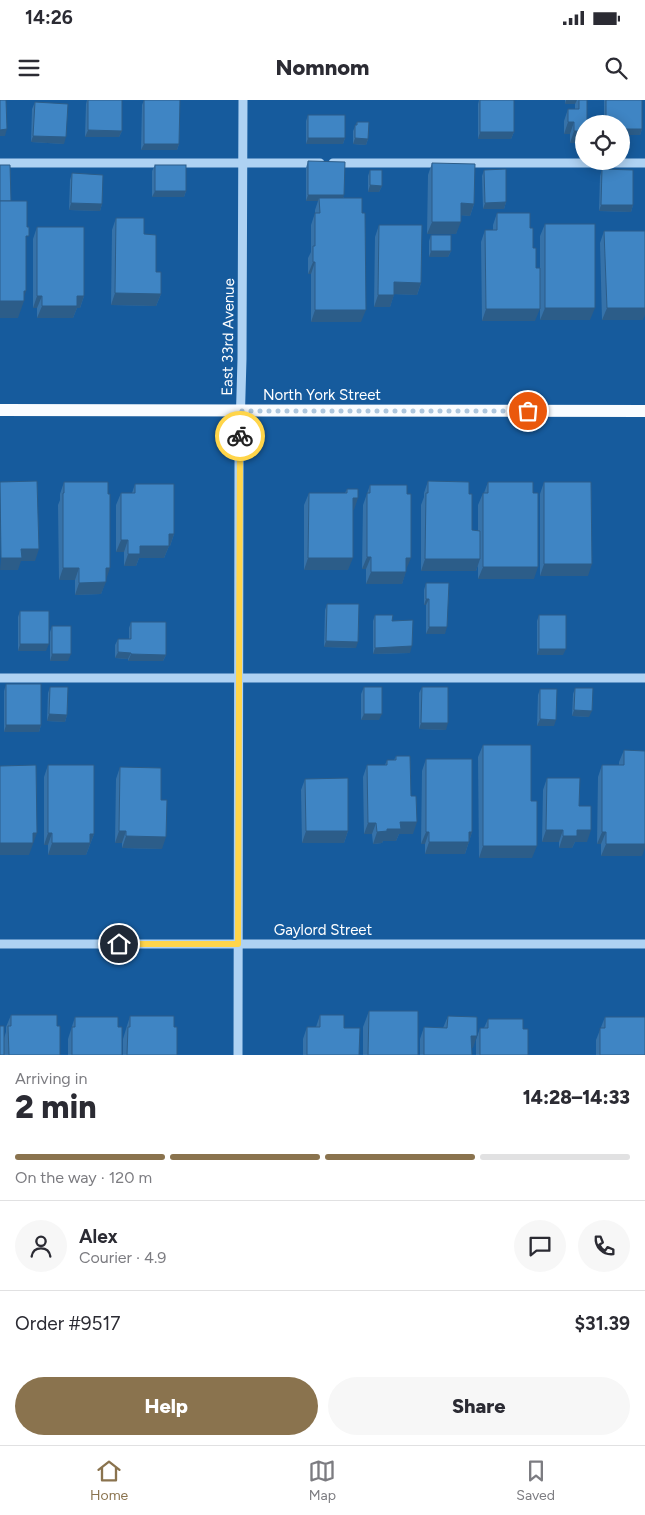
<!DOCTYPE html>
<html lang="en">
<head>
<meta charset="utf-8">
<style>
  body { margin:0; font-family:Figtree,sans-serif; background:#f7f7f7; color:#2b2b33; height:100vh; display:flex; flex-direction:column; font-size:19px; white-space:nowrap }
  * { box-sizing:border-box; margin:0 }
  p { font-size:16px; color:#7c7c81 }
  .icon { flex:none; width:28px; height:28px; fill:none; stroke:currentColor; stroke-width:2; stroke-linecap:round; stroke-linejoin:round }
  .map { position:relative; height:955px; overflow:hidden }
  .side { display:flex; flex-direction:column; background:#fff; flex:1 }
  .side>* { flex:none }
  .buttons { position:absolute; left:575px; top:15px; display:grid; gap:10px }
  .buttons a { display:grid; place-items:center; width:55px; height:55px; border-radius:50%; background:#fff; box-shadow:0 2px 12px #0003; font-size:25px }
  .pin { position:absolute; display:grid; place-items:center; width:42px; height:42px; color:#fff; margin:-21px; border:2px solid #fff; border-radius:50%; box-shadow:0 1px 5px #0007 }
  .courier { position:absolute; display:grid; place-items:center; width:50px; height:50px; margin:-25px; border:4px solid #ffd54a; border-radius:50%; background:#fff; color:#222; box-shadow:0 1px 6px #0007 }
  .headline em { font-style:normal; font-weight:800 }
  .headline div { display:flex; flex-direction:column-reverse }
  .headline { display:flex; align-items:center; justify-content:space-between; height:85px; padding:0 15px }
  h1 { font-size:32px; font-weight:800; line-height:38px }
  .bar { display:grid; grid-template-columns:repeat(4,1fr); gap:8px 5px; align-content:center; height:60px; padding:0 15px }
  .bar i { height:6px; border-radius:4px; background:#e1e1e2 }
  .bar .active { background:#8a734e }
  .bar p { grid-column:span 4 }
  .line { display:flex; align-items:center; gap:12px; padding:0 15px; border-top:1px solid #e1e1e2 }
  .line div { flex:1 }
  .round { display:grid; place-items:center; flex:none; width:52px; height:52px; border-radius:26px; background:#f7f7f7 }
  .button { display:flex; gap:10px; margin-top:auto; padding:10px 15px }
  .button a { flex:1; height:58px; border-radius:30px; background:#8a734e; color:#fff; font-size:20px; font-weight:800; line-height:58px; text-align:center }
  .button a+a { background:#f7f7f7; color:#2b2b33 }
  .status { display:flex; justify-content:space-between; align-items:center; height:35px; padding:0 25px; background:#fff; direction:ltr }
  .status svg { height:14px; fill:currentColor }
  header { display:flex; justify-content:space-between; align-items:center; height:65px; padding:0 15px; background:#fff; font-size:22px; font-weight:800 }
  .tabs { display:flex; justify-content:space-around; align-items:center; height:70px; border-top:1px solid #e1e1e2; background:#fff; font-size:14px; color:#7c7c81 }
  .tabs a { display:grid; justify-items:center; gap:2px }
  .tabs .active { color:#8a734e }
  .map>svg:first-child { display:block }
  .lines { fill:none; stroke-linecap:round; stroke-linejoin:round }
  .minor { stroke:#aed2f3; stroke-width:9 }
  .major { stroke:#f9fcff; stroke-width:12 }
  .wall { fill:#3672a9 }
  .shaded-wall { fill:#2c5d89 }
  .building { fill:#3f85c4; stroke:#2c5d89 }
  .done { stroke:#adc6dd; stroke-width:5; stroke-dasharray:0 9 }
  .route { stroke:#ffd54a; stroke-width:6 }
  .labels { text-anchor:middle; stroke-width:4; stroke-linejoin:round; paint-order:stroke }
  .street-label { font-size:15px; fill:#fff; stroke:#165b9d }
</style>
</head>
<body>
<div class="status"><b>14:26</b><svg viewBox="0 0 49 12"><path d="M0 12V9h3v3zM5 12V6h3v6zM10 12V3h3v9zM15 12V0h3v12zM26 1h20v11H26zM47 4h2v5h-2z"/></svg></div>
<header><svg class="icon" aria-label="menu" viewBox="0 0 24 24"><path d="M4 6h16M4 12h16M4 18h16"/></svg>Nomnom<svg class="icon" aria-label="search" viewBox="0 0 24 24"><circle cx="10" cy="10" r="6"/><path d="M15 15l6 6"/></svg></header>
<div class="map">
<svg width="645" height="955" viewBox="0 0 645 955">
  <rect width="100%" height="100%" fill="#165b9d"/>
  <g class="lines">
    <!-- minor -->
    <g class="minor">
      <polyline points="0,63 320,63"/>
      <polyline points="333,63 645,63"/>
      <polyline points="0,578 645,578"/>
      <polyline points="0,844 645,844"/>
      <polyline points="238,955 239,363 242,259 243,0"/>
    </g>
    <!-- major -->
    <polyline class="major" points="0,310 645,311"/>
  </g>
  <!-- wall -->
  <g class="wall">
    <polygon points="87,0 122,0 122,31 119,37 85,37 86,4"/>
    <polygon points="144,0 179,44 177,50 141,50 142,5"/>
    <polygon points="479,0 514,0 514,32 511,39 478,39 478,4"/>
    <polygon points="565,0 587,0 583,43 570,43 570,34 564,34 564,21 568,9 575,9 575,4 565,4"/>
    <polygon points="604,0 642,0 642,29 640,35 621,35 621,24 604,24"/>
    <polygon points="35,2 64,44 31,42 32,9"/>
    <polygon points="308,15 345,38 343,44 306,44 306,21"/>
    <polygon points="357,22 368,39 366,45 353,44 353,31"/>
    <polygon points="308,61 344,98 361,222 311,222 311,174 308,174 308,158 311,152 311,125 315,113 315,110 318,101 306,101 306,68"/>
    <polygon points="432,63 474,104 470,116 461,115 456,134 427,134 428,75"/>
    <polygon points="155,65 186,91 184,97 152,97 152,71"/>
    <polygon points="602,69 633,105 631,112 599,111 600,76"/>
    <polygon points="370,70 382,86 379,92 368,92 368,76"/>
    <polygon points="484,70 506,102 504,109 483,109 482,76"/>
    <polygon points="72,73 102,104 100,111 69,110 70,80"/>
    <polygon points="497,113 533,148 535,221 482,221 481,142 485,130 493,130 493,125"/>
    <polygon points="116,118 144,134 156,172 161,194 156,206 111,205 112,130"/>
    <polygon points="545,124 590,220 540,220 540,136"/>
    <polygon points="379,125 421,183 417,195 394,194 390,207 374,207 375,137"/>
    <polygon points="37,127 84,196 80,208 77,208 73,218 37,218 37,208 33,208 33,139"/>
    <polygon points="604,131 643,220 602,220 600,143"/>
    <polygon points="431,135 451,151 448,157 429,157 429,141"/>
    <polygon points="428,381 469,394 472,430 478,431 478,405 483,393 484,393 488,382 534,479 478,479 478,465 476,471 421,471 421,405 424,397 424,393"/>
    <polygon points="64,382 106,480 101,494 75,495 75,480 59,480 58,405 60,400 60,394"/>
    <polygon points="544,382 588,476 540,476 540,394"/>
    <polygon points="135,384 174,434 170,446 169,446 164,458 139,458 136,466 124,466 124,452 116,452 116,405 121,393 132,393"/>
    <polygon points="370,385 406,470 402,484 366,484 366,469 362,469 363,405"/>
    <polygon points="347,389 354,410 353,410 348,470 304,470 304,405 309,393 345,393"/>
    <polygon points="426,483 445,534 426,534 426,505 424,505 424,490"/>
    <polygon points="327,504 356,548 324,547 325,510"/>
    <polygon points="20,511 46,551 18,551 18,517"/>
    <polygon points="375,515 392,521 410,553 373,554 373,521"/>
    <polygon points="539,515 563,555 537,555 537,521"/>
    <polygon points="131,522 166,555 163,561 128,561 128,559 115,558 115,545 118,539 129,539 129,528"/>
    <polygon points="52,526 68,561 50,561 50,532"/>
    <polygon points="6,584 41,625 39,632 4,632 4,591"/>
    <polygon points="50,587 67,615 65,622 47,621 48,593"/>
    <polygon points="364,587 379,620 361,620 361,594"/>
    <polygon points="422,587 446,630 419,629 419,593"/>
    <polygon points="575,588 589,617 572,616 573,594"/>
    <polygon points="540,589 554,626 537,626 538,595"/>
    <polygon points="483,645 531,701 532,758 479,758 478,657"/>
    <polygon points="624,650 642,756 601,756 601,744 597,744 598,677 602,665 619,665 619,662"/>
    <polygon points="396,656 411,696 413,734 399,734 396,741 383,741 382,743 373,744 372,734 364,734 363,677 367,665 385,665 387,660 394,660"/>
    <polygon points="426,659 472,732 465,754 425,754 425,744 421,744 422,671"/>
    <polygon points="48,665 94,734 86,755 48,755 48,745 44,745 44,677"/>
    <polygon points="120,667 161,700 162,749 122,748 122,743 115,743 116,679"/>
    <polygon points="547,678 579,706 587,742 575,742 572,748 559,748 559,742 542,742 543,690"/>
    <polygon points="305,679 348,731 344,743 302,743 301,690"/>
    <polygon points="369,911 418,955 363,955 363,927"/>
    <polygon points="11,915 57,926 60,955 4,955 4,938 6,932 6,927"/>
    <polygon points="320,915 344,928 359,955 303,955 303,939 307,927 316,927"/>
    <polygon points="130,916 174,927 177,955 123,955 123,939"/>
    <polygon points="448,916 473,948 472,948 472,955 420,955 420,939 424,927 443,928"/>
    <polygon points="75,917 118,927 122,955 68,955 68,939"/>
    <polygon points="605,917 645,929 645,955 596,955 596,940"/>
    <polygon points="488,919 523,929 528,955 476,955 476,940 480,928 484,928"/>
  </g>
  <!-- shaded-wall -->
  <g class="shaded-wall">
    <polygon points="566,0 577,0 575,4 565,4"/>
    <polygon points="568,22 574,22 570,34 564,34"/>
    <polygon points="7,29 5,36 0,36 0,30"/>
    <polygon points="621,29 642,29 640,35 621,35"/>
    <polygon points="88,30 122,31 119,37 85,37"/>
    <polygon points="574,31 584,31 584,40 583,43 570,43"/>
    <polygon points="480,32 514,32 511,39 478,39"/>
    <polygon points="33,36 66,37 64,44 31,42"/>
    <polygon points="308,38 345,38 343,44 306,44"/>
    <polygon points="355,38 368,39 366,45 353,44"/>
    <polygon points="144,44 179,44 177,50 141,50"/>
    <polygon points="370,85 382,86 379,92 368,92"/>
    <polygon points="155,91 186,91 184,97 152,97"/>
    <polygon points="308,95 344,95 342,102 319,98 318,101 306,101"/>
    <polygon points="506,102 504,109 483,109 485,103"/>
    <polygon points="71,103 102,104 100,111 69,110"/>
    <polygon points="461,103 474,104 470,116 456,115"/>
    <polygon points="601,105 633,105 631,112 599,111"/>
    <polygon points="432,122 461,122 456,134 427,134"/>
    <polygon points="431,151 451,151 448,157 429,157"/>
    <polygon points="313,162 315,162 311,174 308,174"/>
    <polygon points="394,182 421,183 417,195 390,194"/>
    <polygon points="24,191 26,191 23,201 24,201 18,218 0,218 0,201"/>
    <polygon points="115,193 161,194 156,206 111,205"/>
    <polygon points="378,195 394,195 390,207 374,207"/>
    <polygon points="37,196 42,196 37,208 33,208"/>
    <polygon points="77,196 84,196 80,208 77,208 73,218 37,218 42,206"/>
    <polygon points="645,201 645,215 643,220 602,220 607,208"/>
    <polygon points="545,208 595,208 590,220 540,220"/>
    <polygon points="486,209 540,209 535,221 482,221"/>
    <polygon points="315,210 366,210 361,222 311,222"/>
    <polygon points="353,398 358,398 354,410 349,410"/>
    <polygon points="169,434 174,434 170,446 164,446"/>
    <polygon points="121,440 128,440 124,452 116,452"/>
    <polygon points="140,446 169,446 164,458 139,458 136,466 124,466 128,454"/>
    <polygon points="21,449 39,449 35,461 21,461 18,470 0,470 1,458"/>
    <polygon points="367,457 371,457 366,469 362,469"/>
    <polygon points="308,458 353,458 348,470 304,470"/>
    <polygon points="406,458 411,458 406,470"/>
    <polygon points="425,459 480,459 476,471 421,471"/>
    <polygon points="544,464 592,464 588,476 540,476"/>
    <polygon points="483,467 538,467 534,479 478,479"/>
    <polygon points="63,468 79,468 75,480 59,480"/>
    <polygon points="106,468 110,468 106,480"/>
    <polygon points="371,472 406,472 402,484 366,484"/>
    <polygon points="106,482 101,494 75,495 79,483"/>
    <polygon points="426,499 429,499 426,505 424,505"/>
    <polygon points="429,527 447,527 445,534 426,534"/>
    <polygon points="326,541 358,542 356,548 324,547"/>
    <polygon points="20,544 49,544 46,551 18,551"/>
    <polygon points="412,546 410,553 373,554 375,548"/>
    <polygon points="539,549 566,549 563,555 537,555"/>
    <polygon points="118,552 131,553 128,559 115,558"/>
    <polygon points="52,554 71,554 68,561 50,561"/>
    <polygon points="131,554 166,555 163,561 128,561"/>
    <polygon points="574,610 592,611 589,617 572,616"/>
    <polygon points="49,614 67,615 65,622 47,621"/>
    <polygon points="364,614 382,614 379,620 361,620"/>
    <polygon points="540,619 556,620 554,626 537,626"/>
    <polygon points="421,623 448,623 446,630 419,629"/>
    <polygon points="6,625 41,625 39,632 4,632"/>
    <polygon points="400,722 417,722 413,734 399,734 396,741 383,741 382,743 373,744 377,732 387,729"/>
    <polygon points="368,723 376,723 372,734 364,734"/>
    <polygon points="546,730 563,730 559,742 542,742"/>
    <polygon points="577,730 591,730 587,742 575,742 572,748 559,748 563,736"/>
    <polygon points="119,731 126,731 122,743 115,743"/>
    <polygon points="306,731 348,731 344,743 302,743"/>
    <polygon points="426,732 429,732 425,744 421,744"/>
    <polygon points="469,732 472,732 465,754 425,754 429,742"/>
    <polygon points="602,732 606,732 601,744 597,744"/>
    <polygon points="33,733 37,733 29,755 0,755 0,743"/>
    <polygon points="48,733 52,733 48,745 44,745"/>
    <polygon points="90,734 94,734 86,755 48,755 52,743"/>
    <polygon points="126,736 166,737 162,749 122,748"/>
    <polygon points="606,744 645,744 645,748 642,756 601,756"/>
    <polygon points="483,746 537,746 532,758 479,758"/>
    <polygon points="471,936 477,936 473,948 467,948"/>
  </g>
  <!-- building -->
  <g class="building">
    <polygon points="0,0 6,0 7,29 0,30"/>
    <polygon points="88,0 122,0 122,31 88,30"/>
    <polygon points="144,0 180,0 179,44 144,44"/>
    <rect x="480" y="0" width="34" height="32"/>
    <polygon points="579,0 587,0 587,24 584,24 584,31 574,31 574,22 568,22 568,9 579,9"/>
    <polygon points="606,0 642,0 642,29 621,29 621,24 606,24"/>
    <polygon points="35,2 68,4 66,37 33,36"/>
    <rect x="308" y="15" width="37" height="23"/>
    <polygon points="357,22 369,22 368,39 355,38 355,25 357,25"/>
    <polygon points="308,61 345,62 344,95 308,95"/>
    <polygon points="432,63 475,64 474,104 461,103 461,122 432,122"/>
    <polygon points="0,65 10,65 11,101 0,101"/>
    <rect x="155" y="65" width="31" height="26"/>
    <polygon points="506,69 506,102 485,103 484,70"/>
    <polygon points="602,69 633,70 633,105 601,105"/>
    <polygon points="370,70 382,70 382,86 370,85"/>
    <polygon points="72,73 103,75 102,104 71,103"/>
    <polygon points="319,98 362,98 362,113 365,113 366,210 315,210 315,162 313,162 313,146 315,146 315,113 320,113"/>
    <polygon points="0,101 27,101 27,127 29,127 29,136 26,136 26,191 24,191 24,201 0,201"/>
    <polygon points="497,113 530,113 530,128 533,128 533,148 536,148 536,168 540,168 540,209 486,209 485,130 497,130"/>
    <polygon points="116,118 144,118 144,134 156,135 156,172 161,172 161,194 115,193"/>
    <rect x="545" y="124" width="50" height="84"/>
    <polygon points="379,125 422,125 421,183 394,182 394,195 378,195"/>
    <polygon points="37,127 84,127 84,196 77,196 77,206 42,206 42,196 37,196"/>
    <polygon points="604,131 645,131 645,208 607,208"/>
    <rect x="431" y="135" width="20" height="16"/>
    <polygon points="37,381 39,449 21,449 22,458 1,458 0,382"/>
    <polygon points="428,381 469,382 469,394 472,394 472,430 480,431 480,459 425,459 426,393 428,393"/>
    <polygon points="64,382 108,382 108,394 110,394 110,468 106,468 106,482 79,483 79,468 63,468 63,393 64,393"/>
    <polygon points="488,382 533,382 533,393 538,393 538,467 483,467 483,393 488,393"/>
    <polygon points="544,382 591,382 592,464 544,464"/>
    <polygon points="135,384 174,384 174,434 169,434 169,446 140,446 140,454 128,454 128,440 121,440 121,393 135,393"/>
    <polygon points="370,385 407,385 407,394 411,394 411,458 406,458 406,472 371,472 371,457 367,457 367,393 370,393"/>
    <polygon points="347,389 358,389 358,398 353,398 353,458 308,458 309,393 347,393"/>
    <polygon points="426,483 449,483 447,527 429,527 429,499 426,499"/>
    <polygon points="327,504 359,504 358,542 326,541"/>
    <rect x="20" y="511" width="29" height="33"/>
    <polygon points="375,515 393,515 392,521 413,520 412,546 375,548"/>
    <rect x="539" y="515" width="27" height="34"/>
    <polygon points="131,522 166,522 166,555 131,554 131,553 118,552 118,539 131,539"/>
    <rect x="52" y="526" width="19" height="28"/>
    <rect x="6" y="584" width="35" height="41"/>
    <polygon points="50,587 68,587 67,615 49,614"/>
    <rect x="364" y="587" width="18" height="27"/>
    <polygon points="422,587 448,587 448,623 421,623"/>
    <polygon points="575,588 593,588 592,611 574,610"/>
    <polygon points="540,589 557,589 556,620 540,619"/>
    <polygon points="483,645 531,645 531,701 537,701 537,746 483,746"/>
    <polygon points="624,650 645,651 645,744 606,744 606,732 602,732 602,665 624,665"/>
    <polygon points="396,656 410,656 411,696 416,696 417,722 400,722 401,729 387,729 387,731 377,732 376,723 368,723 367,665 387,665 387,660 396,660"/>
    <polygon points="426,659 472,659 472,732 469,732 469,742 429,742 429,732 426,732"/>
    <polygon points="36,665 37,733 33,733 33,743 0,743 0,666"/>
    <polygon points="48,665 94,665 94,734 90,734 90,743 52,743 52,733 48,733"/>
    <polygon points="120,667 161,668 161,700 167,700 166,737 126,736 126,731 119,731"/>
    <polygon points="348,678 348,731 306,731 305,679"/>
    <polygon points="547,678 580,678 579,706 591,706 591,730 577,730 577,736 563,736 563,730 546,730"/>
    <polygon points="369,911 418,911 418,955 368,955"/>
    <polygon points="11,915 57,915 57,926 60,926 60,955 9,955 8,926 11,926"/>
    <polygon points="320,915 344,915 344,928 360,928 359,955 307,955 307,927 320,927"/>
    <polygon points="130,916 174,916 174,927 177,927 177,955 127,955 128,927 130,927"/>
    <polygon points="448,916 477,917 477,936 471,936 472,955 424,955 424,927 447,928"/>
    <polygon points="75,917 118,917 118,927 122,927 122,955 72,955 72,927 75,927"/>
    <polygon points="605,917 645,917 645,955 600,955 600,928 605,928"/>
    <polygon points="488,919 523,919 523,929 528,929 528,955 480,955 480,928 488,928"/>
    <rect x="0" y="926" width="4" height="29"/>
  </g>
  <g class="lines">
    <!-- done -->
    <polyline class="done" points="240,336 240,311 528,311"/>
    <!-- route -->
    <polyline class="route" points="119,844 238,844 240,336"/>
  </g>
  <g class="labels">
    <!-- street labels -->
    <g class="street-label">
      <text transform="translate(228 237) rotate(-89)" y="5">East 33rd Avenue</text>
      <text x="322" y="300">North York Street</text>
      <text x="323" y="835">Gaylord Street</text>
    </g>
  </g>
</svg>
<div class="buttons">
<a><svg class="icon" aria-label="locate" viewBox="0 0 24 24"><circle cx="12" cy="12" r="6"/><path d="M12 2v4M12 18v4M2 12h4M18 12h4"/></svg></a>
</div>
<div class="pin" style="left:528px;top:311px;background:#ea580c"><svg class="icon" aria-label="bag" viewBox="0 0 24 24"><path d="M5 8h14l-1 12H6zM9 8a3 3 0 0 1 6 0"/></svg></div>
<div class="pin" style="left:119px;top:844px;background:#1f2937"><svg class="icon" aria-label="home" viewBox="0 0 24 24"><path d="M3 11l9-7 9 7M6 9v11h12V9"/></svg></div>
<div class="courier" style="left:240px;top:336px"><svg class="icon" aria-label="bike" viewBox="0 0 24 24"><circle cx="6" cy="16" r="4"/><circle cx="18" cy="16" r="4"/><path d="M6 16l4-8h5l3 8M10 8l3 8H6M13 5h3"/></svg></div>
</div>
<section class="side">
<div class="headline"><div><h1>2 min</h1><p>Arriving in</p></div><em>14:28–14:33</em></div>
<div class="bar"><i class="active"></i><i class="active"></i><i class="active"></i><i></i><p>On the way · 120 m</p></div>
<div class="line" style="height:90px"><a class="round"><svg class="icon" aria-label="person" viewBox="0 0 24 24"><circle cx="12" cy="8" r="4"/><path d="M4 21q1-7 8-7t8 7"/></svg></a><div><b>Alex</b><p>Courier · 4.9</p></div><a class="round"><svg class="icon" aria-label="chat" viewBox="0 0 24 24"><path d="M4 5h16v11H9l-5 4z"/></svg></a><a class="round"><svg class="icon" aria-label="phone" viewBox="0 0 24 24"><path d="M5 4h4l2 5-3 2q2 4 5 5l2-3 5 2v4C11 20 4 13 5 4z"/></svg></a></div>
<div class="line" style="height:65px"><div>Order #9517</div><b>$31.39</b></div>
<div class="button"><a>Help</a><a>Share</a></div>
</section>
<nav class="tabs">
<a class="active"><svg class="icon" aria-label="home" viewBox="0 0 24 24"><path d="M3 11l9-7 9 7M6 9v11h12V9"/></svg>Home</a>
<a><svg class="icon" aria-label="map" viewBox="0 0 24 24"><path d="M3 6l6-2 6 2 6-2v14l-6 2-6-2-6 2zM9 4v14M15 6v14"/></svg>Map</a>
<a><svg class="icon" aria-label="saved" viewBox="0 0 24 24"><path d="M7 4h10v16l-5-4-5 4z"/></svg>Saved</a>
</nav>
</body>
</html>
